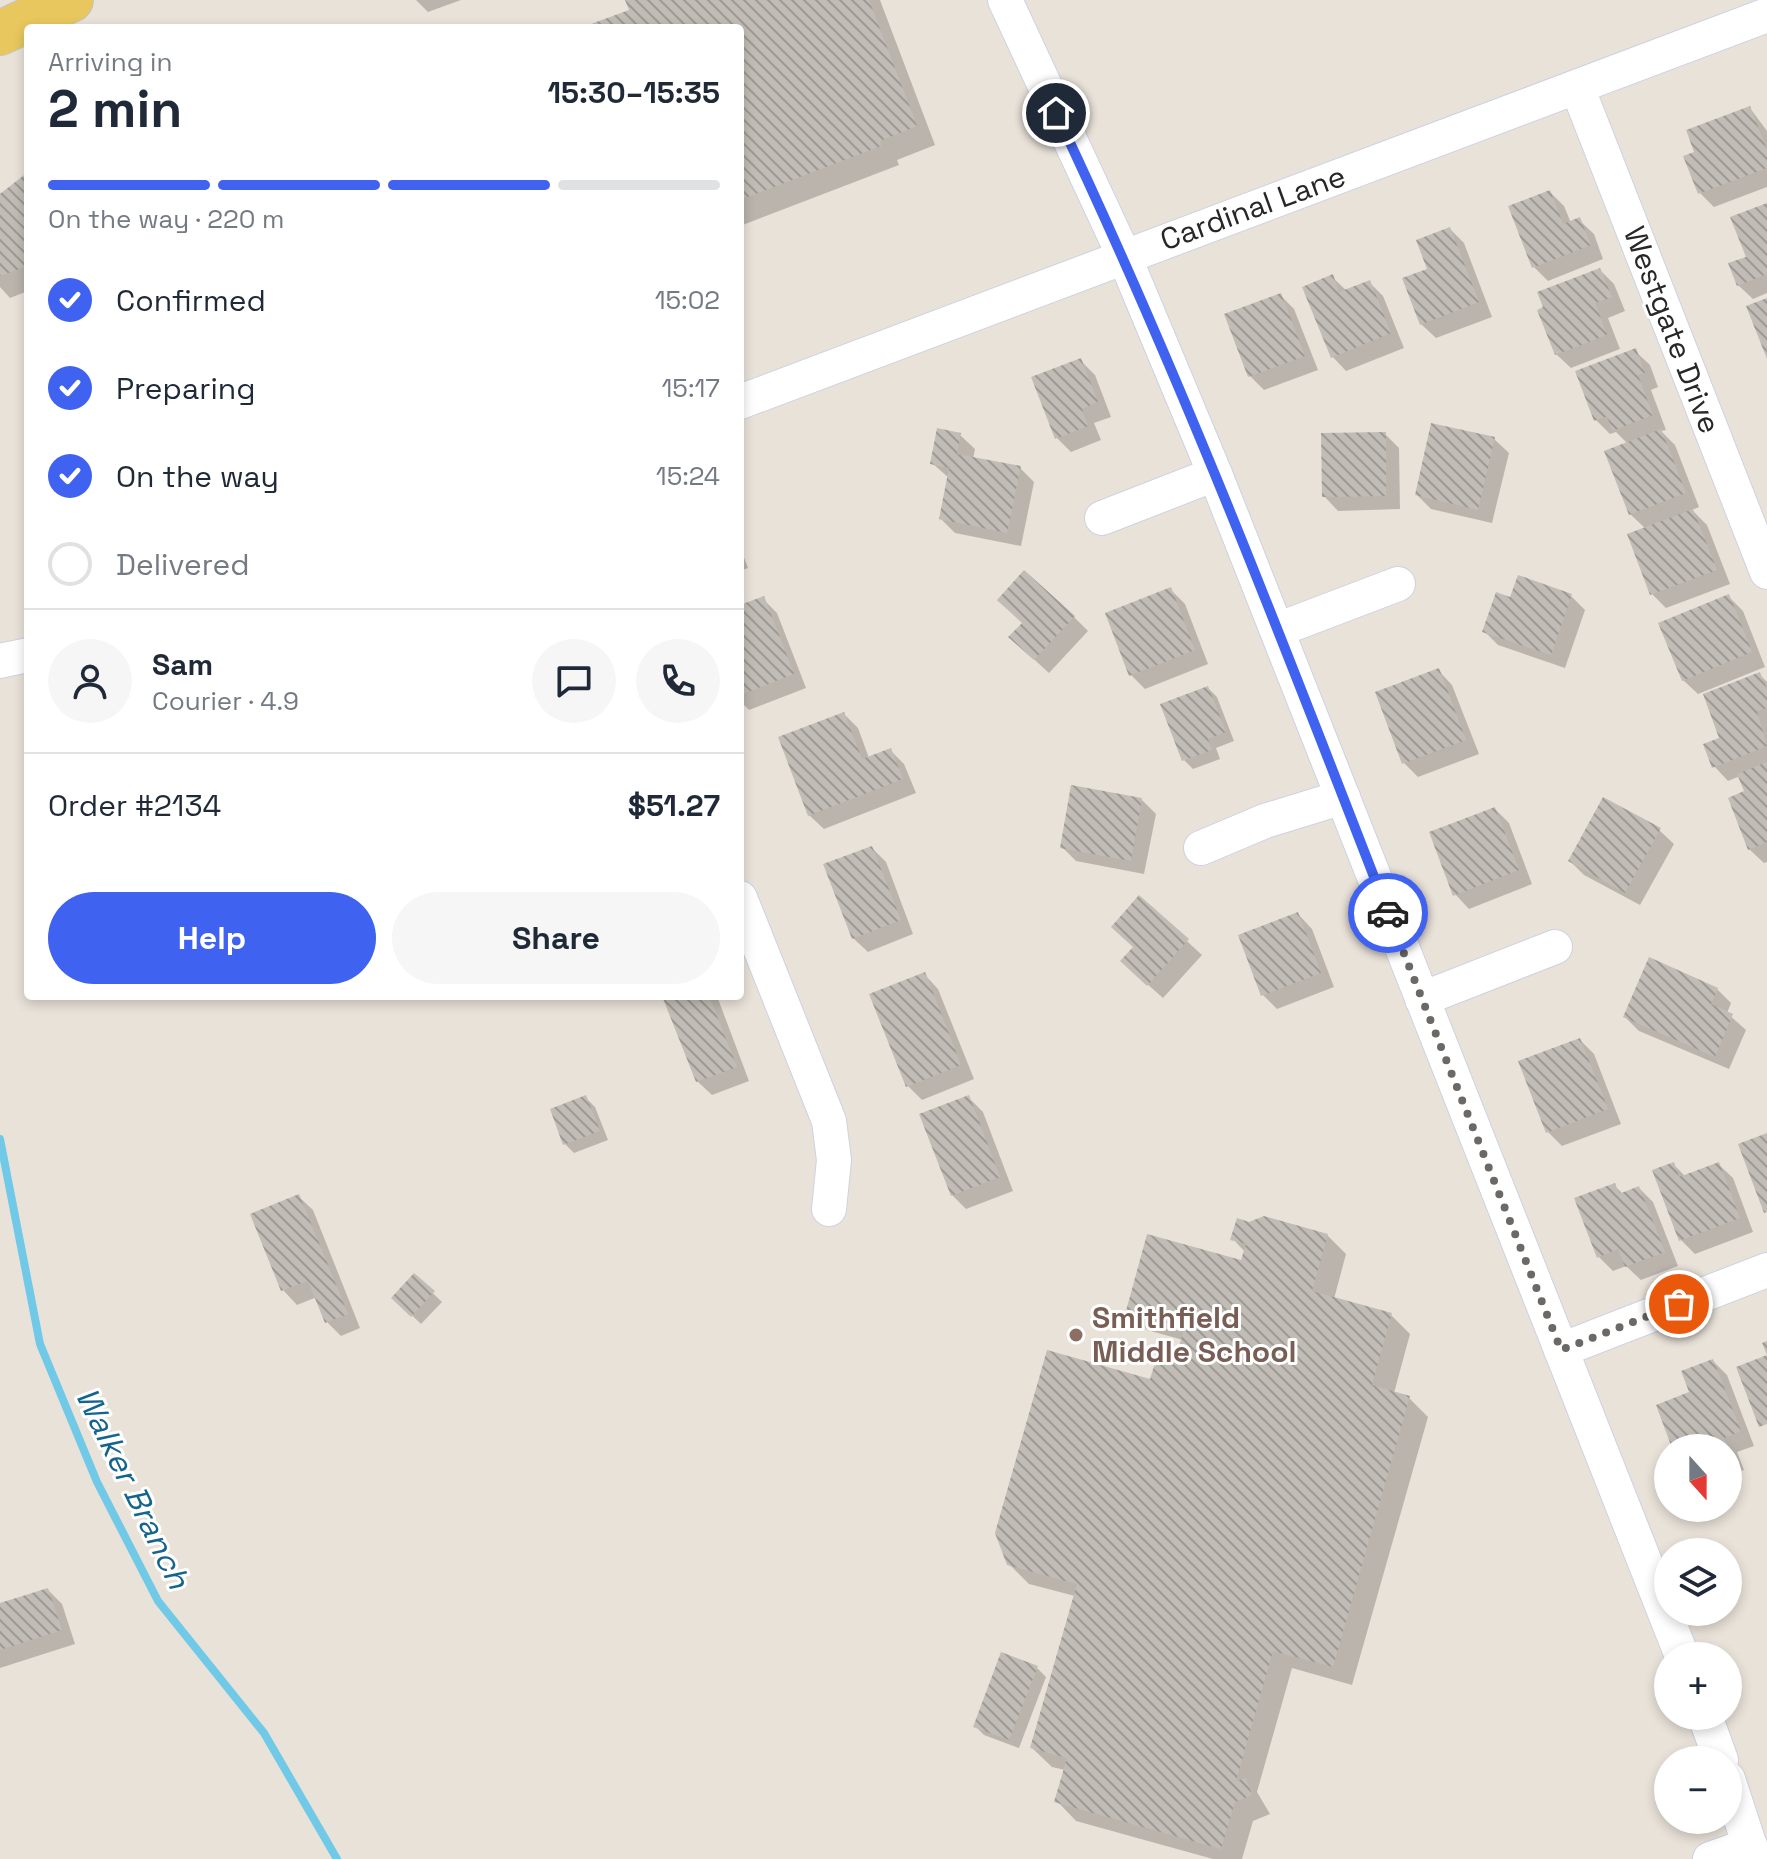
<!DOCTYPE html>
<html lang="en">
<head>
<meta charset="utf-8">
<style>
  body { margin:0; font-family:"Space Grotesk",sans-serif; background:#f6f6f7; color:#1f2937; height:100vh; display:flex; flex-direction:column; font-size:30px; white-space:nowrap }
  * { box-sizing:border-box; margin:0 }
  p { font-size:26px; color:#747a83 }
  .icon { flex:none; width:44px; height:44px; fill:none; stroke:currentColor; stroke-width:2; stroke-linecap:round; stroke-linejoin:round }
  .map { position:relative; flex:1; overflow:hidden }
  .drawer { position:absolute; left:24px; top:24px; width:720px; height:976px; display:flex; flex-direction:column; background:#fff; border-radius:8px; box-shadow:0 4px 12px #0003 }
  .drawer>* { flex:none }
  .needle { width:52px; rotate:159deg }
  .buttons { position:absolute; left:1654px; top:1434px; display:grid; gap:16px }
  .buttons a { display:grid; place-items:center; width:88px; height:88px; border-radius:50%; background:#fff; box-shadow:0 4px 12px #0003; font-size:40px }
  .pin { position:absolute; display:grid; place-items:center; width:68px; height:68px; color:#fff; margin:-34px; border:4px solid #fff; border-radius:50%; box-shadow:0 2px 8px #0007 }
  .courier { position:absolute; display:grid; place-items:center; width:80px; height:80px; margin:-40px; border:6px solid #3f62f0; border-radius:50%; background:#fff; color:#222; box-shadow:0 2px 10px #0007 }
  .overview em { font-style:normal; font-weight:800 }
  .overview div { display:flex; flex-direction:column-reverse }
  .overview { display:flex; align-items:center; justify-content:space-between; height:136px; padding:0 24px }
  h1 { font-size:52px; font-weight:800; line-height:60px }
  .bar { display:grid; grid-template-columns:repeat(4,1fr); gap:12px 8px; align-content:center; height:96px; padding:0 24px }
  .bar i { height:10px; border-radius:6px; background:#e0e1e3 }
  .bar .selected { background:#3f62f0 }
  .bar p { grid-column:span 4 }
  .line { display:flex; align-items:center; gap:20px; padding:0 24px; border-top:2px solid #e0e1e3 }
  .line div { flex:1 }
  .round { display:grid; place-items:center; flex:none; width:84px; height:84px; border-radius:42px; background:#f6f6f7 }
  ol { padding:0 24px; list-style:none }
  li { display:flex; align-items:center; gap:24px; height:88px }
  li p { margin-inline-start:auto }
  li .icon { padding:8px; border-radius:50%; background:#3f62f0; color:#fff; stroke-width:4 }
  li:last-child { color:#747a83 }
  li i { width:44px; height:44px; border:4px solid #e0e1e3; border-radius:50% }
  .action { display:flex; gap:16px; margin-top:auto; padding:16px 24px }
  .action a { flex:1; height:92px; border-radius:48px; background:#3f62f0; color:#fff; font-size:32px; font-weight:800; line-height:92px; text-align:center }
  .action a+a { background:#f6f6f7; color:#1f2937 }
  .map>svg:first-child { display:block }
  .shadow { fill:#0003 }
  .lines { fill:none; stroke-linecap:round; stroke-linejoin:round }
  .stream { stroke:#70c9e7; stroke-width:8 }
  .building { fill:url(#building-back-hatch) }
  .minor-casing { stroke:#ced2e0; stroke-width:36 }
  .major-casing { stroke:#c3c3c3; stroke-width:46 }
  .minor { stroke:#fff; stroke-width:34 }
  .major { stroke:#e8c75e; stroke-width:44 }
  .done { stroke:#6b6865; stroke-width:8; stroke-dasharray:0 14.4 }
  .route { stroke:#3f62f0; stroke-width:10 }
  .education-dot { fill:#8d6e63; stroke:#fff; stroke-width:3 }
  .labels { text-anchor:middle; stroke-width:6; stroke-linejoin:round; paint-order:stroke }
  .street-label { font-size:30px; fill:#272727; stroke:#fff }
  .education-label { font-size:30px; font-weight:bold; fill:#785e54; stroke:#fff; text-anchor:start }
  .water-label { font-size:32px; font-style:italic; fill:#14658e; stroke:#fff }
</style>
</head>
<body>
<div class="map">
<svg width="1767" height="1859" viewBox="0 0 1767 1859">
  <defs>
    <pattern id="building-back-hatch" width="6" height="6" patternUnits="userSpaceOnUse" patternTransform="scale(2)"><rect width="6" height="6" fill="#c1bcb6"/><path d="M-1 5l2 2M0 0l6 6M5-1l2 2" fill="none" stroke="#9d9994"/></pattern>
  </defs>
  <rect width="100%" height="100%" fill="#e9e2d9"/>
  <!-- shadow -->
  <g class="shadow">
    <polygon points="416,0 461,0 428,12"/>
    <polygon points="627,0 880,0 935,145 897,160 899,165 740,226 740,28 595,28 631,11"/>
    <polygon points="1750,108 1767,131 1767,187 1714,207 1700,193 1686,157 1697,153"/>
    <polygon points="28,174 28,291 10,298 0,287 0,194"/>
    <polygon points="1550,192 1564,206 1571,223 1579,220 1594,234 1603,259 1548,281 1534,267"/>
    <polygon points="1767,205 1767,293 1753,299 1738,285"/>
    <polygon points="1450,229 1464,243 1492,317 1436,338 1421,324"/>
    <polygon points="1600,270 1614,284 1625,311 1608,318 1620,349 1571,368 1556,354"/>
    <polygon points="1332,277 1347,291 1369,282 1383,296 1404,348 1346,371 1332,356"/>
    <polygon points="1280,295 1294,309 1318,370 1264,390 1250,376 1227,315"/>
    <polygon points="1635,351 1650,365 1658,387 1651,390 1666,430 1661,431 1675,445 1699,507 1692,510 1707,525 1730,584 1666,608 1652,594 1646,529 1630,514 1628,444 1616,432 1610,434 1596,420"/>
    <polygon points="1081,361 1095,375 1111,417 1094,423 1101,440 1071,452 1057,438"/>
    <polygon points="1385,434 1399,448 1400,509 1338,511 1324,496"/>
    <polygon points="960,435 975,449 973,459 1020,468 1034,482 1021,546 955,533 941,519 949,478 933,464"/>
    <polygon points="1494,439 1509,453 1492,523 1431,509 1417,495"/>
    <polygon points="740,547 748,568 740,571"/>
    <polygon points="1171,590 1185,604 1208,664 1145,689 1130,674"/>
    <polygon points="1571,596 1585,610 1565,668 1498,645 1484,631 1511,600"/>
    <polygon points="1728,596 1743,611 1765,667 1698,694 1683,680"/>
    <polygon points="763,599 777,613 806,688 749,710 740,701 740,607"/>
    <polygon points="1074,617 1088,631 1049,673 1025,651"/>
    <polygon points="1438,670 1452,685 1479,754 1418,777 1404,763"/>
    <polygon points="1760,675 1767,682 1767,862 1764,863 1749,849 1747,792 1740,776 1728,781 1714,766 1722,739"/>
    <polygon points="1208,688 1217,697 1234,741 1216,748 1220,759 1193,769 1184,760"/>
    <polygon points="844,714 858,728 869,758 890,750 904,764 916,793 824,829 809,815"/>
    <polygon points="1141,799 1156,814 1144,874 1076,861 1062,847"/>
    <polygon points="1495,809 1509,823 1532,884 1469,909 1455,894"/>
    <polygon points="1659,830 1674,844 1640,905 1584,875 1570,861"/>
    <polygon points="872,848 886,862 913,934 868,952 853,938"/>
    <polygon points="1140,898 1202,955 1163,998 1137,975"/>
    <polygon points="1298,914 1312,929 1334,987 1277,1009 1263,995"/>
    <polygon points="924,974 938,989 974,1079 922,1100 908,1086"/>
    <polygon points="1717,989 1731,1003 1727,1013 1746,1030 1729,1069 1639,1031 1625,1017"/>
    <polygon points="665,996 717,996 749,1081 712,1095 697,1081"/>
    <polygon points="1580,1040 1594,1054 1621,1124 1562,1146 1548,1132"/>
    <polygon points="586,1098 595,1107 608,1140 574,1153 565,1144"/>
    <polygon points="969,1098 983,1112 1013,1191 966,1209 952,1195"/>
    <polygon points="1673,1164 1686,1177 1718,1164 1733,1178 1753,1232 1695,1254 1681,1240"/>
    <polygon points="1614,1185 1623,1194 1639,1188 1653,1202 1678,1266 1641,1280 1626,1266 1613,1271 1599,1257"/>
    <polygon points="298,1196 313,1210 360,1328 341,1336 327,1322 317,1297 297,1305 283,1290 252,1215"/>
    <polygon points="1327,1235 1346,1254 1334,1299 1391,1315 1410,1334 1394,1393 1409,1398 1428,1417 1352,1685 1292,1668 1257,1792 1270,1814 1253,1821 1242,1859 1213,1859 1076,1821 1057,1801 1065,1770 1052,1767 1032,1748 1075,1596 1029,1584 1009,1564 1152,1382 1177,1359 1183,1340 1147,1330 1128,1311 1242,1263 1245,1252 1233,1239"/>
    <polygon points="415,1276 442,1302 421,1324 394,1298"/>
    <polygon points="1713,1361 1727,1375 1754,1446 1737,1452 1744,1470 1728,1476 1728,1448 1674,1448 1692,1393"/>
    <polygon points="48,1590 62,1604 75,1644 0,1668 0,1605"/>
    <polygon points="1037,1668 1046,1677 1019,1748 984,1735 975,1726"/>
  </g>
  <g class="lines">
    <!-- stream -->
    <polyline class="stream" points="0,1139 40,1344 97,1482 158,1601 264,1733 337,1859"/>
  </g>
  <!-- building -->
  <g class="building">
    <polygon points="625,0 869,0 917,126 880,141 881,146 740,200 740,28 593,28 591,24 629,10"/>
    <polygon points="1750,106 1767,150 1767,168 1698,194 1683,156 1694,152 1686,130"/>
    <polygon points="28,172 28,266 0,276 0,194"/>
    <polygon points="1550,190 1563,224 1580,217 1591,245 1532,268 1508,206"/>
    <polygon points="1767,203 1767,274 1737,286 1728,263 1746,257 1730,217"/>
    <polygon points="1450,227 1479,302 1420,325 1402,278 1427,269 1416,240"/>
    <polygon points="1600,268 1612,297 1595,303 1607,335 1555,355 1537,310 1543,307 1537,292"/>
    <polygon points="1333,274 1339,292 1370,280 1391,333 1331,358 1302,287"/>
    <polygon points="1281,293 1305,356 1248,377 1224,314"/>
    <polygon points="1767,298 1767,359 1746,306"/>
    <polygon points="1636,348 1645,373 1638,375 1653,415 1612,431 1607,416 1594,421 1575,371"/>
    <polygon points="1081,358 1098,402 1082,409 1088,426 1055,439 1031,377"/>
    <polygon points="1431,423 1495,437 1478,510 1415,495"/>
    <polygon points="937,428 961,433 957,454 1021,466 1007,533 939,519 949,468 930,464"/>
    <polygon points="1661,429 1686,493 1629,515 1604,451"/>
    <polygon points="1386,432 1386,496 1322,497 1321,433"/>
    <polygon points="1693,509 1717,570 1650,595 1627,534"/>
    <polygon points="1024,570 1075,616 1034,660 1008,637 1022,623 997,600"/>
    <polygon points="1518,575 1572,594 1551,655 1482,632 1496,592 1510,597"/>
    <polygon points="1171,587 1195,650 1129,676 1105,613"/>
    <polygon points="1729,594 1752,652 1682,681 1658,623"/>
    <polygon points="764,596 794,674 740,695 740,605"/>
    <polygon points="1439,668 1466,740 1402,764 1375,692"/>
    <polygon points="1760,672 1767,690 1767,708 1757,711 1767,746 1712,768 1703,744 1719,738 1703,694"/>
    <polygon points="1208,686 1226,732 1208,739 1212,750 1182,761 1160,704"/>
    <polygon points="844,712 862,759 891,748 903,779 808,816 778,737"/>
    <polygon points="1767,762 1767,842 1748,850 1728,798 1744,791 1737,774"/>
    <polygon points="1071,785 1142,798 1131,861 1060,848"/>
    <polygon points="1603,797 1661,828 1625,893 1568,861"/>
    <polygon points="1495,807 1519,870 1453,896 1429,832"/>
    <polygon points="872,846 901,920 852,939 823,864"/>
    <polygon points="1139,895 1189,939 1147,986 1120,961 1133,947 1111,927"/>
    <polygon points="1298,912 1321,973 1261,996 1238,935"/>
    <polygon points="1649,957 1718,988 1711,1004 1733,1014 1715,1057 1623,1017"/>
    <polygon points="925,972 961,1065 906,1087 869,994"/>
    <polygon points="662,996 709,996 737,1067 696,1082"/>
    <polygon points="1580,1038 1608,1109 1546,1133 1518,1061"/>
    <polygon points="586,1095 600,1131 563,1145 550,1109"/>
    <polygon points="969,1095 1000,1177 951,1196 919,1114"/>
    <polygon points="1767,1133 1767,1212 1764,1213 1738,1144"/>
    <polygon points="1674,1162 1679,1177 1719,1162 1740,1218 1679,1241 1652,1170"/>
    <polygon points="1615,1183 1619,1194 1639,1186 1665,1252 1625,1267 1618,1249 1597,1258 1574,1198"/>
    <polygon points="299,1194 348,1314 325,1323 308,1281 281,1291 250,1214"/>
    <polygon points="1264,1216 1328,1234 1312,1291 1392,1313 1372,1385 1410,1396 1333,1667 1273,1651 1236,1781 1246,1778 1252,1795 1235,1802 1221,1849 1054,1802 1067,1758 1030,1748 1077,1584 1007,1565 995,1533 1047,1350 1150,1379 1154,1366 1176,1358 1184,1328 1126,1311 1147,1234 1241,1260 1246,1244 1230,1240 1237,1218 1249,1222"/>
    <polygon points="414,1273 435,1291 411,1317 391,1298"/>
    <polygon points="1767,1341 1767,1424 1759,1427 1736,1367 1767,1355 1762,1343"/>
    <polygon points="1713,1359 1741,1431 1724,1438 1728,1448 1672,1448 1656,1405 1689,1392 1681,1371"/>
    <polygon points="48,1588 62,1630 0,1650 0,1603"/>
    <polygon points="1001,1652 1038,1666 1009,1740 973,1727"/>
  </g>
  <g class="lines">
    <defs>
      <g id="minor">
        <polyline points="1005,0 1124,256 1215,474 1682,1656"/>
        <polyline points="1577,87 1767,572"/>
        <polyline points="740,402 1767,15"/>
        <polyline points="1102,518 1215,474"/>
        <polyline points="1277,630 1398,584"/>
        <polyline points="0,661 28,655"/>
        <polyline points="1201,848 1265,821 1343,797"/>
        <polyline points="740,898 829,1121 834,1160 829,1209"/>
        <polyline points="1422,999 1555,947"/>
        <polyline points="1561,1350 1767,1270"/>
        <polyline points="1705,1716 1721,1760"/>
        <polyline points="1728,1779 1754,1859"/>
        <polyline points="1710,1859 1750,1845"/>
      </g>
      <polyline id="major" points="0,33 71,0"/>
    </defs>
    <!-- minor casing -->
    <use href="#minor" class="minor-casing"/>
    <!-- major casing -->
    <use href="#major" class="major-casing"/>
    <!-- minor -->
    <use href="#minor" class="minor"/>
    <!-- major -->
    <use href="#major" class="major"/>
  </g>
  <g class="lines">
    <!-- done -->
    <polyline class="done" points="1388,913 1561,1350 1679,1304"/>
    <!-- route -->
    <path class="route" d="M1056,113C1180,374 1284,644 1388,913"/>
  </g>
  <!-- markers -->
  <circle class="education-dot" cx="1076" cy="1335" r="8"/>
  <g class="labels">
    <!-- street labels -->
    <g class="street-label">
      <text transform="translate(1253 208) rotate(-20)" y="10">Cardinal Lane</text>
      <text transform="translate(1672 330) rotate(69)" y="10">Westgate Drive</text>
    </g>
    <!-- education labels -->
    <g class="education-label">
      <text x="1092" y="1328">Smithfield<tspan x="1092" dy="34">Middle School</tspan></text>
    </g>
    <!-- water labels -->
    <g class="water-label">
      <text transform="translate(133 1488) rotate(64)" y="11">Walker Branch</text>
    </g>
  </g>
</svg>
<div class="buttons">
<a><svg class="needle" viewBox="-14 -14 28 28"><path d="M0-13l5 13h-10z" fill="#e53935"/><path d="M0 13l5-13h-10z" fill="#747a83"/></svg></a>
<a><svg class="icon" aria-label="layers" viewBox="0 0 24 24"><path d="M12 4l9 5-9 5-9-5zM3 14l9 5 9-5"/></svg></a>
<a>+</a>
<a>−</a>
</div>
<div class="pin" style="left:1679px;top:1304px;background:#ea580c"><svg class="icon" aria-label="bag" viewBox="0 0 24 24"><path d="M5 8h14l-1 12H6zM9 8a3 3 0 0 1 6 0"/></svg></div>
<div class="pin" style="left:1056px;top:113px;background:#1f2937"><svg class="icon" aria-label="home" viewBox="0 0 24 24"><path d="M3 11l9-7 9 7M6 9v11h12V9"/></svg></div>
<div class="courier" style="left:1388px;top:913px"><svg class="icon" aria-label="car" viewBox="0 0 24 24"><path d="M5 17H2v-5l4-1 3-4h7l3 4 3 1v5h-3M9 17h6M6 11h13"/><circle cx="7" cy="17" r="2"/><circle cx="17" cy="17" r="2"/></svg></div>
<section class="drawer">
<div class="overview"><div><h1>2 min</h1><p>Arriving in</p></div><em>15:30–15:35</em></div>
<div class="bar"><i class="selected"></i><i class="selected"></i><i class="selected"></i><i></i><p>On the way · 220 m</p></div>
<ol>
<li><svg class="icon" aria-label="check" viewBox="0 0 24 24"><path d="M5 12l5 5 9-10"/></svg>Confirmed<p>15:02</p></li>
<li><svg class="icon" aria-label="check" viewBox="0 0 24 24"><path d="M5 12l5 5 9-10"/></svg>Preparing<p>15:17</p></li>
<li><svg class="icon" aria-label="check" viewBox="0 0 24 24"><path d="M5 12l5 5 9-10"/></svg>On the way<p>15:24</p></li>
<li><i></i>Delivered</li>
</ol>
<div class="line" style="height:144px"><a class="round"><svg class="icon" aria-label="person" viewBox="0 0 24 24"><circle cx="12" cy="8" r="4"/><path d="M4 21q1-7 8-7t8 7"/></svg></a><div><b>Sam</b><p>Courier · 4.9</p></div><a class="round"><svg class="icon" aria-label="chat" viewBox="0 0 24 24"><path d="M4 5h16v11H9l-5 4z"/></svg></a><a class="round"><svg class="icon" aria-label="phone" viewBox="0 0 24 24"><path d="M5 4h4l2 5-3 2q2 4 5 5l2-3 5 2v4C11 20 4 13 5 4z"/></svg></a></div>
<div class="line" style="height:104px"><div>Order #2134</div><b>$51.27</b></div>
<div class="action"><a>Help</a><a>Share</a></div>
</section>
</div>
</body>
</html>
